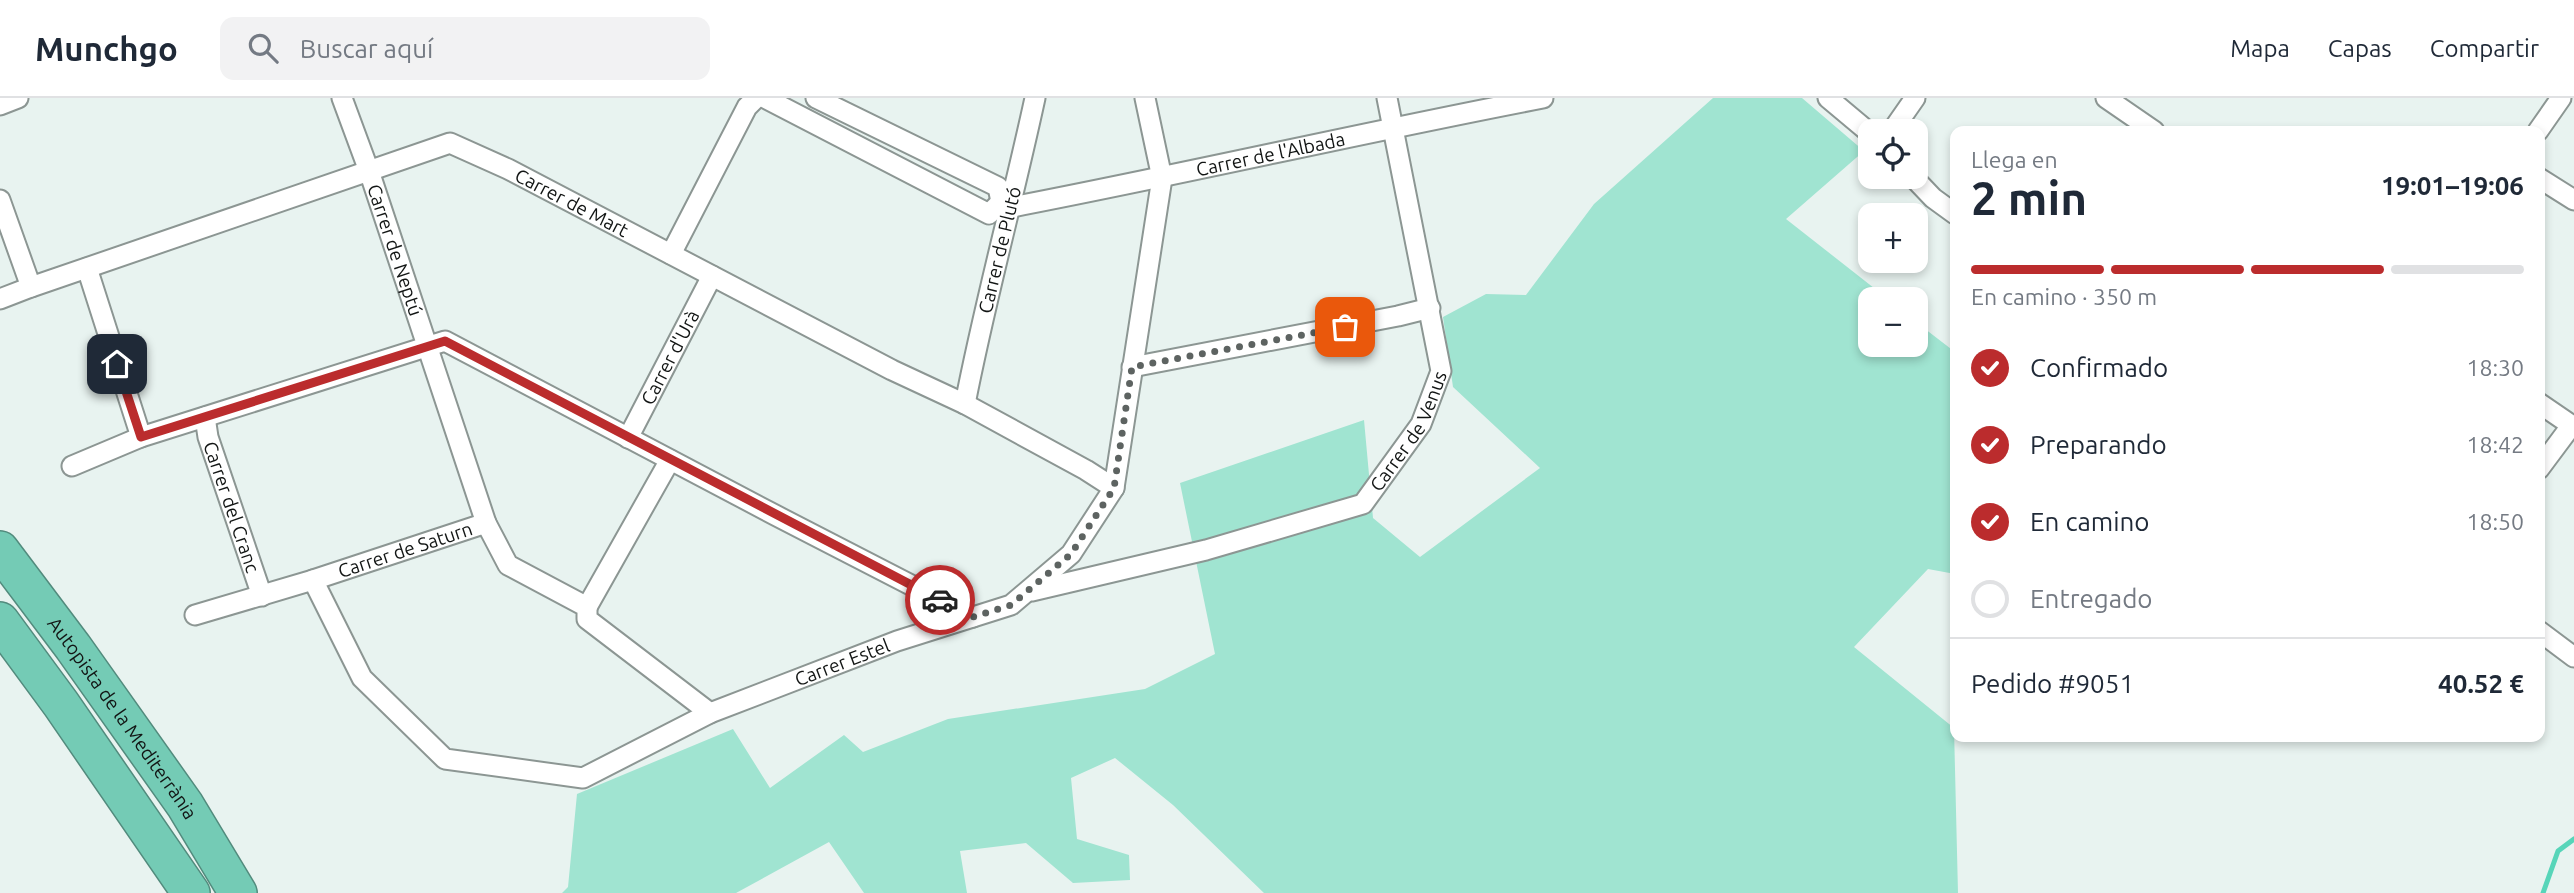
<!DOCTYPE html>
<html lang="es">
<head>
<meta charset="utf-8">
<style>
  body { margin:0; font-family:Ubuntu,sans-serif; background:#f2f2f3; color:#1f2937; height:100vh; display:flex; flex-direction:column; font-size:26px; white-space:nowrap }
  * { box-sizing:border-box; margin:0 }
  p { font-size:23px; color:#747a83 }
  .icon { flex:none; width:38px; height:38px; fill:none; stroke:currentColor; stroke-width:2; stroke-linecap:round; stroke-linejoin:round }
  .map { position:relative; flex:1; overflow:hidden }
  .side { position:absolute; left:1950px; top:28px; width:595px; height:616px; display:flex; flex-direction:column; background:#fff; border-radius:14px; box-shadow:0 4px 10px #0003 }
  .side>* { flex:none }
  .tools { position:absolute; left:1858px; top:21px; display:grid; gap:14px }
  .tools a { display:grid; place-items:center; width:70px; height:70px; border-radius:14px; background:#fff; box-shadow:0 4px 10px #0003; font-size:35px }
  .pin { position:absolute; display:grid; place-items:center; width:60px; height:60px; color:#fff; margin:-30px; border-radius:14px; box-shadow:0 4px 10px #0006 }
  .courier { position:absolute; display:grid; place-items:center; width:70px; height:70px; margin:-35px; border:5px solid #bb2c2d; border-radius:50%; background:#fff; color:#222; box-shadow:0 2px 9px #0007 }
  .overview em { font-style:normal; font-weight:600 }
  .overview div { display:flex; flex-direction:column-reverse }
  .overview { display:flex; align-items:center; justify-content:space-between; height:119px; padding:0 21px }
  h1 { font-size:46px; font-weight:600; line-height:52px }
  .bar { display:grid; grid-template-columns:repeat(4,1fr); gap:10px 7px; align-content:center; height:84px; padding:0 21px }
  .bar i { height:9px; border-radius:5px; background:#e0e1e3 }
  .bar .active { background:#bb2c2d }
  .bar p { grid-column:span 4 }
  .line { display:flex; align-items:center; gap:18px; padding:0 21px; border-top:2px solid #e0e1e3 }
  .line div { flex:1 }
  ol { padding:0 21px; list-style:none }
  li { display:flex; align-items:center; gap:21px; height:77px }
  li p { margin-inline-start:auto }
  li .icon { padding:7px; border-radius:50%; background:#bb2c2d; color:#fff; stroke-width:4 }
  li:last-child { color:#747a83 }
  li i { width:38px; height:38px; border:4px solid #e0e1e3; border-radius:50% }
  header { display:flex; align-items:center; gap:42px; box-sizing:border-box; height:98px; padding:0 35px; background:#fff; border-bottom:2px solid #e0e1e3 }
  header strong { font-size:33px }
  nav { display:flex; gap:38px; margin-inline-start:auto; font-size:24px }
  .search { width:490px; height:63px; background:#f2f2f3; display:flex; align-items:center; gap:18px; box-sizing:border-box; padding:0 24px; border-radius:14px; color:#747a83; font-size:26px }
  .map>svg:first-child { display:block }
  .green { fill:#a0e4d1 }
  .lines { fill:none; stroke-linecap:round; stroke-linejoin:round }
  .stream { stroke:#57d5b9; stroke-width:5 }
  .street-casing { stroke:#8c9693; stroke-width:23 }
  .highway-casing { stroke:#528b7d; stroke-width:40 }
  .street { stroke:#fff; stroke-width:19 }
  .highway { stroke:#74cbb5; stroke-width:37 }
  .done { stroke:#5d6361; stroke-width:7; stroke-dasharray:0 12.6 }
  .route { stroke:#bb2c2d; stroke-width:9 }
  .labels { text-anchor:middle; stroke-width:7; stroke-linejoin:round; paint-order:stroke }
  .street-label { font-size:19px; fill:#121514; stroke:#f9fffd }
</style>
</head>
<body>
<header>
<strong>Munchgo</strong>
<div class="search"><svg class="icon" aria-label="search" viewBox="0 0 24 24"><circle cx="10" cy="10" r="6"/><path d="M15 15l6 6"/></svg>Buscar aquí</div>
<nav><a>Mapa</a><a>Capas</a><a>Compartir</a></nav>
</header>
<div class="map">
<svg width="2574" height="795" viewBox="0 0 2574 795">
  <rect width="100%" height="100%" fill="#e8f3f0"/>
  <!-- green -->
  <polygon class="green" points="1713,0 1802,0 1864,53 1786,121 1888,201 1871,201 1871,247 1916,247 1916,224 1955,254 1955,476 1928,471 1854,549 1954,630 1958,795 1264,795 1173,707 1115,660 1071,680 1077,741 1129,757 1130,782 1073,785 1026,745 960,753 967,795 864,795 829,744 736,795 562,795 568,789 577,696 733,631 770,690 844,637 863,654 948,621 1145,591 1215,556 1180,385 1364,322 1373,420 1420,459 1540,370 1453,289 1443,219 1486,196 1526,197 1594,106"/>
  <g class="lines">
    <!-- stream -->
    <polyline class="stream" points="2543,795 2558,753 2574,741"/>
    <defs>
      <g id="street">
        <path id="s1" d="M342,0L369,73L486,425"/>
        <polyline points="765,0 989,116 1001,104"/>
        <polyline points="816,0 998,89 1001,104"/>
        <polyline points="1828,0 1871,36"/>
        <polyline points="2106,0 2154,33"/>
        <polyline points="0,7 18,0"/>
        <polyline points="1892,33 1915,0"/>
        <polyline points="2538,33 2561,0"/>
        <polyline points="1913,79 1933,100 1955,116"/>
        <polyline points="2539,80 2574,102"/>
        <polyline points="0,102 31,189"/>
        <path id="s2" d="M1001,104L1012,109C1189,75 1365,34 1543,0"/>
        <polyline points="671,156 747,9 756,0"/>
        <polyline points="87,170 141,339"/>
        <path id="s3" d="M0,201L31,189L450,45L508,71L892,272L965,306L1086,372L1114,390"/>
        <polyline points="1132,269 1398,218 1430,210"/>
        <polyline points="2539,305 2574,329"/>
        <path id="s4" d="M965,306C985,203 1013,102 1035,0"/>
        <path id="s5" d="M205,319L208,339L262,498"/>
        <path id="s6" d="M628,340L712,178"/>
        <polyline points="72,368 141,339 445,243 775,417 973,519"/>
        <polyline points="2539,371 2571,328"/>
        <path id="s7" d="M313,482L362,580L445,661L583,680L710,615L897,543L1011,507L1071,456L1114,390L1162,80L1145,0"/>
        <path id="s8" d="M1032,493L1206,452L1363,406L1421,326L1441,273L1387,0"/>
        <polyline points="587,509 670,362"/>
        <path id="s9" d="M195,517L313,482L486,425L508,467L587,509V521L710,615"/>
        <polyline points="2539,533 2574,559"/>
      </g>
      <g id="highway">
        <path id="s10" d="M0,452L73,549L185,707L238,795"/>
        <polyline points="0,523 61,606 191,795"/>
      </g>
    </defs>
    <!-- street casing -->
    <use href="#street" class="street-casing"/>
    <!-- highway casing -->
    <use href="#highway" class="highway-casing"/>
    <!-- street -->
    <use href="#street" class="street"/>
    <!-- highway -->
    <use href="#highway" class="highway"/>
  </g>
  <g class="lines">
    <!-- done -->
    <polyline class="done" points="940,502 973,519 1011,507 1071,456 1114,390 1132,269 1345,229"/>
    <!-- route -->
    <polyline class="route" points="117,266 141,339 445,243 940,502"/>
  </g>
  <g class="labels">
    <!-- street labels -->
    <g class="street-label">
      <text dy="7" stroke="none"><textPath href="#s2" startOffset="276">Carrer de l'Albada</textPath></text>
      <text dy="7" stroke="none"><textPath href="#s3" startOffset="612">Carrer de Mart</textPath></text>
      <text dy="7" stroke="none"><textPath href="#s1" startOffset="161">Carrer de Neptú</textPath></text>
      <text dy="7" stroke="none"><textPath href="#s4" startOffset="158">Carrer de Plutó</textPath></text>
      <text dy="7" stroke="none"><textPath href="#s6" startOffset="91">Carrer d'Urà</textPath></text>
      <text dy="7" stroke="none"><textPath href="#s8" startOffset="429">Carrer de Venus</textPath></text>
      <text dy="7" stroke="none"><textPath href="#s5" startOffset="94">Carrer del Cranc</textPath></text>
      <text dy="7" stroke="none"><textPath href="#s9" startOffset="220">Carrer de Saturn</textPath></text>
      <text dy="7" stroke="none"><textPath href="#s7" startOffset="649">Carrer Estel</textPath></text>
      <text dy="7" stroke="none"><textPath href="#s10" startOffset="208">Autopista de la Mediterrània</textPath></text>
    </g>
  </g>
</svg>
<div class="tools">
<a><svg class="icon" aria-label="locate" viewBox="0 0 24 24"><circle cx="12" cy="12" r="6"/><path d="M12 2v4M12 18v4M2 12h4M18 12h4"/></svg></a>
<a>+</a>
<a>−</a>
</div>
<div class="pin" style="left:1345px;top:229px;background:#ea580c"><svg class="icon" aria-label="bag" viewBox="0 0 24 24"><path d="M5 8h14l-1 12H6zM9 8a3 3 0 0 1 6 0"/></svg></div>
<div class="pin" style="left:117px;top:266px;background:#1f2937"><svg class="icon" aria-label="home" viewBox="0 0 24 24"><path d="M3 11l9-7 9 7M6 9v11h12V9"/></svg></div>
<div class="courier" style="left:940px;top:502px"><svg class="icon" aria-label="car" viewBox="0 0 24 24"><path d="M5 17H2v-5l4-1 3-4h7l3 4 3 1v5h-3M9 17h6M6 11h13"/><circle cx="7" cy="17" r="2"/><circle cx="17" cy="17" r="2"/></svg></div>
<section class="side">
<div class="overview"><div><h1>2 min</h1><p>Llega en</p></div><em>19:01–19:06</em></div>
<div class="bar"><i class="active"></i><i class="active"></i><i class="active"></i><i></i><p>En camino · 350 m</p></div>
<ol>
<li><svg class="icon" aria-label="check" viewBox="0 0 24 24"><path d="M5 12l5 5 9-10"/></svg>Confirmado<p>18:30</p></li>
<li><svg class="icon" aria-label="check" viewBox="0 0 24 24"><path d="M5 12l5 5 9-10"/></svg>Preparando<p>18:42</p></li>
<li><svg class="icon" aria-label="check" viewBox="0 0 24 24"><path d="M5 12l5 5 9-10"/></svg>En camino<p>18:50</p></li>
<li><i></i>Entregado</li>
</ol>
<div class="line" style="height:91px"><div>Pedido #9051</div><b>40.52 €</b></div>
</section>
</div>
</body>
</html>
